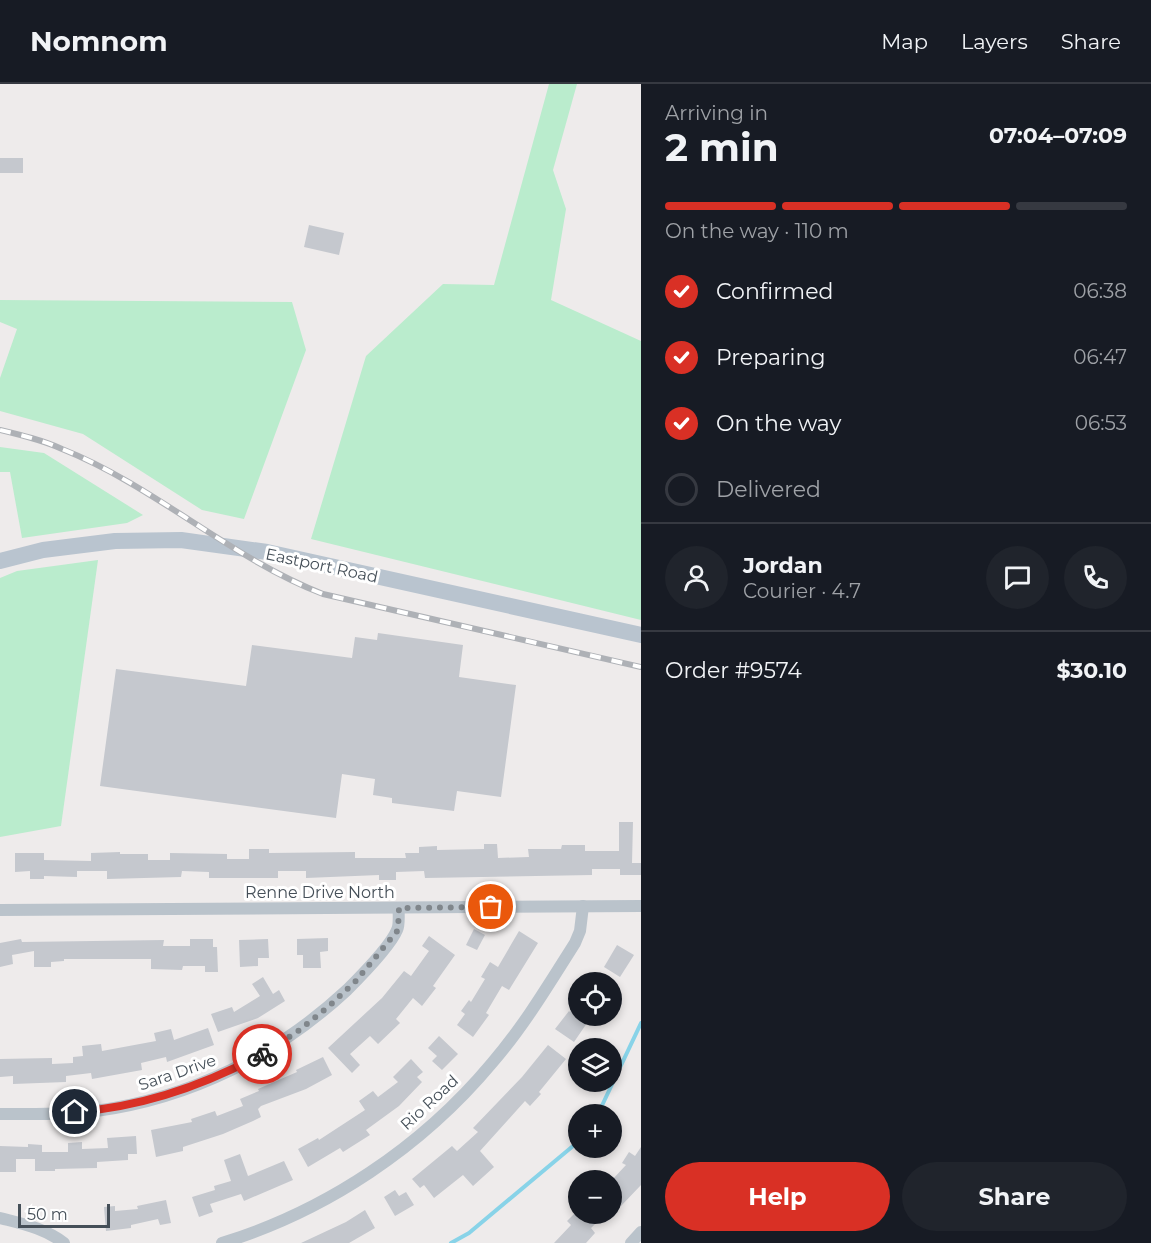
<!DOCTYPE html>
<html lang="en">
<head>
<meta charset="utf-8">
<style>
  body { margin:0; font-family:Montserrat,sans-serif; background:#20242c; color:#f1f3f6; height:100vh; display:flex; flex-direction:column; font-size:22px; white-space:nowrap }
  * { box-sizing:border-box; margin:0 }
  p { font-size:20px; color:#9ea1a6 }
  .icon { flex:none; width:33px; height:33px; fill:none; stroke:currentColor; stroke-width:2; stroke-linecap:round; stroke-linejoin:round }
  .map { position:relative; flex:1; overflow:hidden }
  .side { display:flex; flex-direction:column; background:#171b24; width:510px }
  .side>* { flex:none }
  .fabs { position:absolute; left:568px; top:888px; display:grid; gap:12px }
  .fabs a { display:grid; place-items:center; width:54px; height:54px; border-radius:50%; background:#171b24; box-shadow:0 3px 9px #0003; font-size:30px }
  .scale { position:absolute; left:18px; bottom:15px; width:92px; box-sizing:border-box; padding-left:6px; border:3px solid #454f58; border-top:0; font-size:16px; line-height:21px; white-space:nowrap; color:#454f58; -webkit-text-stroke:4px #fff; paint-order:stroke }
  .pin { position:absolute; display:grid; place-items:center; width:51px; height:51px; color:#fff; margin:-26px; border:3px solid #fff; border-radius:50%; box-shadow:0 2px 6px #0007 }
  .courier { position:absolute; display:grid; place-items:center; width:60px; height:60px; margin:-30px; border:4px solid #d93025; border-radius:50%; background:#fff; color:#222; box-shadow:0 2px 8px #0007 }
  .headline em { font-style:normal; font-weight:700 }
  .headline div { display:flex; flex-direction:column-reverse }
  .headline { display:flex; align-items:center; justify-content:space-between; height:102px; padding:0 24px }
  h1 { font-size:39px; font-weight:700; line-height:45px }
  .bar { display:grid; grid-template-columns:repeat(4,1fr); gap:9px 6px; align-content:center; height:72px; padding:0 24px }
  .bar i { height:8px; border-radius:4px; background:#363941 }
  .bar .on { background:#d93025 }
  .bar p { grid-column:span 4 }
  .line { display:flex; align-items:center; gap:15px; padding:0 24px; border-top:2px solid #363941 }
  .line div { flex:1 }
  .round { display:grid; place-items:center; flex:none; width:63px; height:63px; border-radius:32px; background:#20242c }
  ol { padding:0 24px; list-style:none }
  li { display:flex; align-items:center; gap:18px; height:66px }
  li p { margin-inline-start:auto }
  li .icon { padding:6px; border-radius:50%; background:#d93025; color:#fff; stroke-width:4 }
  li:last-child { color:#9ea1a6 }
  li i { width:33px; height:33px; border:3px solid #363941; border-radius:50% }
  .button { display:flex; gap:12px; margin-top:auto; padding:12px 24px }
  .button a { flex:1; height:69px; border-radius:36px; background:#d93025; color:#fff; font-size:24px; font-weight:700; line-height:69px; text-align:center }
  .button a+a { background:#20242c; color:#f1f3f6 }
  header { display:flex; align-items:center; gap:36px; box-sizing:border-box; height:84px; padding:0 30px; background:#171b24; border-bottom:2px solid #363941 }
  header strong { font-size:28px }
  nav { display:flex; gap:33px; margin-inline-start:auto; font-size:21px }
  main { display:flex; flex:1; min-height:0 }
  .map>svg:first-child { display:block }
  .green { fill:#baeccd }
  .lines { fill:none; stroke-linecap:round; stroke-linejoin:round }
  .stream { stroke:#88d3e8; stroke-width:4 }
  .building { fill:#c5c8ce }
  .street { stroke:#bac3cb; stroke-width:12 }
  .secondary { stroke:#b9c4cf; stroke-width:16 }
  .rail-casing { stroke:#aeb1b6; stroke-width:6 }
  .rail { stroke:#fff; stroke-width:4; stroke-dasharray:11; stroke-linecap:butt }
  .done { stroke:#80868b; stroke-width:6; stroke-dasharray:0 10.8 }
  .route { stroke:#d93025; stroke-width:8 }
  .labels { text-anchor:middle; stroke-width:6; stroke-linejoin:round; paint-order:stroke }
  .street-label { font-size:16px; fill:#454f58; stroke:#fff }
</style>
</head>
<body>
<header>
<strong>Nomnom</strong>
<nav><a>Map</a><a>Layers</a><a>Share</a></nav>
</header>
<main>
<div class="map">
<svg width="641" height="1159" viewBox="0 0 641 1159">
  <rect width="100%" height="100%" fill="#eeebeb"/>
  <!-- green -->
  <g class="green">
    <polygon points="549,0 577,0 553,86 566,125 551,216 641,257 641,536 311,455 366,272 443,200 494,201"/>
    <polygon points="0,216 292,218 306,266 244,435 202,426 83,350 0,327 0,294 17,245 0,238"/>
    <polygon points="0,363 44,369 143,431 127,439 22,454 10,388 0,388"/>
    <polygon points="98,476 61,742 0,753 0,494 17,487"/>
  </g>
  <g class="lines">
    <!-- stream -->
    <g class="stream">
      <polyline points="598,1030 641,939"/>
      <polyline points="451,1159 469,1149 579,1057"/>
    </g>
  </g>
  <!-- building -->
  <g class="building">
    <rect x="0" y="74" width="23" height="15"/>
    <polygon points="309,141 344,149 339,171 304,163"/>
    <polygon points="378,549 463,561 459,593 516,601 501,713 457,707 454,727 392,719 392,714 373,711 375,695 342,690 336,734 100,702 116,585 246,602 252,561 352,574 355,553 377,556"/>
    <polygon points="619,738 633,738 632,779 641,779 641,791 620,791 620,785 592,785 592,791 425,794 424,787 396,788 396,796 379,796 379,791 306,794 306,787 278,787 278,794 209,794 209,788 182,787 181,793 107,795 107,787 77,787 77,793 44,792 44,795 30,795 30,787 15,788 15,769 44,769 44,776 91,777 91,769 120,768 120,770 148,770 148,776 170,776 170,769 227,770 227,775 249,775 249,765 269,765 269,769 355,768 355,774 406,774 405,769 419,769 419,763 437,762 437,766 484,765 484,760 497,760 498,774 529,773 528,765 561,765 562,761 585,761 585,767 619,767"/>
    <polygon points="474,845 485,851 477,866 466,861"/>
    <polygon points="519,847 538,859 509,906 502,902 486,929 489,931 473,953 457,941 465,930 461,927 469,916 471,918 485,895 481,893 490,878 498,883"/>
    <polygon points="429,852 455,871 433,902 436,904 422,922 413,914 396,935 400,939 378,960 370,952 350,970 360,981 352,989 328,964 382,914 404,887 411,892 429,867 422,862"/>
    <polygon points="328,854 328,867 320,868 321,884 303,884 303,871 297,871 297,855"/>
    <polygon points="21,855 22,858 164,856 163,862 190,862 190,855 213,855 213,863 217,863 218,888 205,888 205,882 183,882 182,886 151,885 151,875 64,875 64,877 51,878 51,883 34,883 34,867 12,871 13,880 0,883 0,859"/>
    <polygon points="268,855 269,874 258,874 258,882 240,883 239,856"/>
    <polygon points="617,861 634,871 620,893 604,883"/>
    <polygon points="263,893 273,910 279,906 285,917 258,934 218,948 211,930 232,923 234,928 260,912 252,900"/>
    <polygon points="579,911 579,934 587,939 574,958 555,945 569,927 570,928"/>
    <polygon points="208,944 214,961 167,978 166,973 141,979 142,986 92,995 91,989 66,992 66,998 13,1000 13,992 0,993 0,975 52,974 52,980 73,979 73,973 83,972 82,962 101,960 102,967 156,957 154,949 171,945 174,956"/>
    <polygon points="439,952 458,970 442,986 432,977 437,972 428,964"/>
    <polygon points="548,961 566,975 539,1008 541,1010 530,1022 525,1017 480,1067 494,1083 473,1102 463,1091 434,1114 424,1101 420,1104 412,1095 452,1062 457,1067 478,1048 473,1044 522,993"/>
    <polygon points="323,973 332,991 306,1005 261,1022 258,1025 261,1033 253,1037 223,1050 183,1063 183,1067 156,1073 151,1046 192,1038 191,1035 215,1027 217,1032 243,1022 240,1015 259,1007 258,1005 297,988 296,986"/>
    <polygon points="411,975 423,988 417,993 422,998 399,1022 366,1046 370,1051 343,1068 340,1064 308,1083 298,1065 318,1054 319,1056 365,1026 359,1017 373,1007 378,1013 398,998 393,993"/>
    <polygon points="136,1052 137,1070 128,1070 128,1076 97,1078 97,1084 55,1085 55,1087 35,1087 35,1075 16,1075 16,1088 0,1088 0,1062 28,1063 28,1060 42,1061 42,1068 68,1068 68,1059 82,1058 82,1065 108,1064 107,1054"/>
    <polygon points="641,1063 641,1101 621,1122 612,1113 612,1096 626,1081 622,1079 629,1068 635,1072"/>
    <polygon points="240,1070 248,1092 284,1077 293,1096 244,1117 241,1110 210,1120 213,1128 199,1133 192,1113 215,1106 214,1102 231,1097 224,1076"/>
    <polygon points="395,1106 399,1112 406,1108 414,1121 395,1132 384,1113"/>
    <polygon points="166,1116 171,1139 160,1141 158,1135 131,1141 131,1144 106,1147 104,1123 115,1122 115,1127 138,1125 137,1122"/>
    <polygon points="365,1126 375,1144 349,1159 301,1159 346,1138"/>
    <polygon points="574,1130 605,1130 591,1144 595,1149 586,1159 554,1159 571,1141 567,1137"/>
  </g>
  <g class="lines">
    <!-- street -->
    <g class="street">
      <polyline points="0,826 641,822"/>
      <path d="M0,1030C32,1030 64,1031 96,1027C191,1014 277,971 347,906C360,893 390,863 397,846C400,840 398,830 399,824"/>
      <path d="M0,1134C23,1140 44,1144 64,1159"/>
      <path d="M222,1159C326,1127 422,1063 492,979C524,942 549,900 575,859L580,847L583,822"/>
      <polyline points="631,1159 641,1148"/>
    </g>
    <!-- secondary -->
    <polyline class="secondary" points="0,477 43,466 115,457 181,456 267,468 641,551"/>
    <defs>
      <path id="rail" d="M0,346C21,351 42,356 62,365C155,402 230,474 323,510L641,583"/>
    </defs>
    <!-- rail casing -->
    <use href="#rail" class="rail-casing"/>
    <!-- rail -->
    <use href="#rail" class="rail"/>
  </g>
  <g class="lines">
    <!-- done -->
    <polyline class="done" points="262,970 297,948 328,923 355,898 398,846 399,824 491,823"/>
    <!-- route -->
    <path class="route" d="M75,1028C142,1023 203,1002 262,970"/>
  </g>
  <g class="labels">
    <!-- street labels -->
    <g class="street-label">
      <text transform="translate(322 481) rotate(12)" y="6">Eastport Road</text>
      <text x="320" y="814">Renne Drive North</text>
      <text transform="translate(177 988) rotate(-19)" y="6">Sara Drive</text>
      <text transform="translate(429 1018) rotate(-43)" y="6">Rio Road</text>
    </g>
  </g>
</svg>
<div class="fabs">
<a><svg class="icon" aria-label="locate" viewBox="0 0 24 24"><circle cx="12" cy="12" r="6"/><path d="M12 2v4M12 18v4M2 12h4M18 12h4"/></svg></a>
<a><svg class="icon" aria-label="layers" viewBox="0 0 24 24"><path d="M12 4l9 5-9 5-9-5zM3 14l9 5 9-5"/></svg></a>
<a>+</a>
<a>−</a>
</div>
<div class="scale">50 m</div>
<div class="pin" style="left:491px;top:823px;background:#ea580c"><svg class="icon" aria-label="bag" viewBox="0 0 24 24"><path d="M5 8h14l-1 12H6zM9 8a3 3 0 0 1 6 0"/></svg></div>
<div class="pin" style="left:75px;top:1028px;background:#1f2937"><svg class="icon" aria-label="home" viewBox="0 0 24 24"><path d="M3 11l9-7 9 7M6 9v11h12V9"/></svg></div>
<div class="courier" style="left:262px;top:970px"><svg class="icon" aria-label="bike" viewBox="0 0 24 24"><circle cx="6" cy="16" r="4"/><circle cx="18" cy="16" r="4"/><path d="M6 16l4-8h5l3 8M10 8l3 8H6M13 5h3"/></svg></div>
</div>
<section class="side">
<div class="headline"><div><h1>2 min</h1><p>Arriving in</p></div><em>07:04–07:09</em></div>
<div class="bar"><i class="on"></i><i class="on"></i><i class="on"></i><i></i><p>On the way · 110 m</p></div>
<ol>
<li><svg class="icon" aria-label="check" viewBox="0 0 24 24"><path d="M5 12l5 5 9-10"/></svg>Confirmed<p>06:38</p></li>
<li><svg class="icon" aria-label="check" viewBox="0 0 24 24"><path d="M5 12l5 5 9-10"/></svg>Preparing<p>06:47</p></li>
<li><svg class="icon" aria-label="check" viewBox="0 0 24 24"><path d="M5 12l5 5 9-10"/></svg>On the way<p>06:53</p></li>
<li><i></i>Delivered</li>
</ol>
<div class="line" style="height:108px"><a class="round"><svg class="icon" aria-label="person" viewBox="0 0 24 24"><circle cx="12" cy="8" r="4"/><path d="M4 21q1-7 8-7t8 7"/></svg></a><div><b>Jordan</b><p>Courier · 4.7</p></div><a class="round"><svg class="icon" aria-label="chat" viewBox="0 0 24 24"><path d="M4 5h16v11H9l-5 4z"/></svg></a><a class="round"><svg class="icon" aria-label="phone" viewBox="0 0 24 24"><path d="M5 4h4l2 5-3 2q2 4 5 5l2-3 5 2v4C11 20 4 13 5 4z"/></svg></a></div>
<div class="line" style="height:78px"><div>Order #9574</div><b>$30.10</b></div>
<div class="button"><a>Help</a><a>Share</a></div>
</section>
</main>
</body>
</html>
